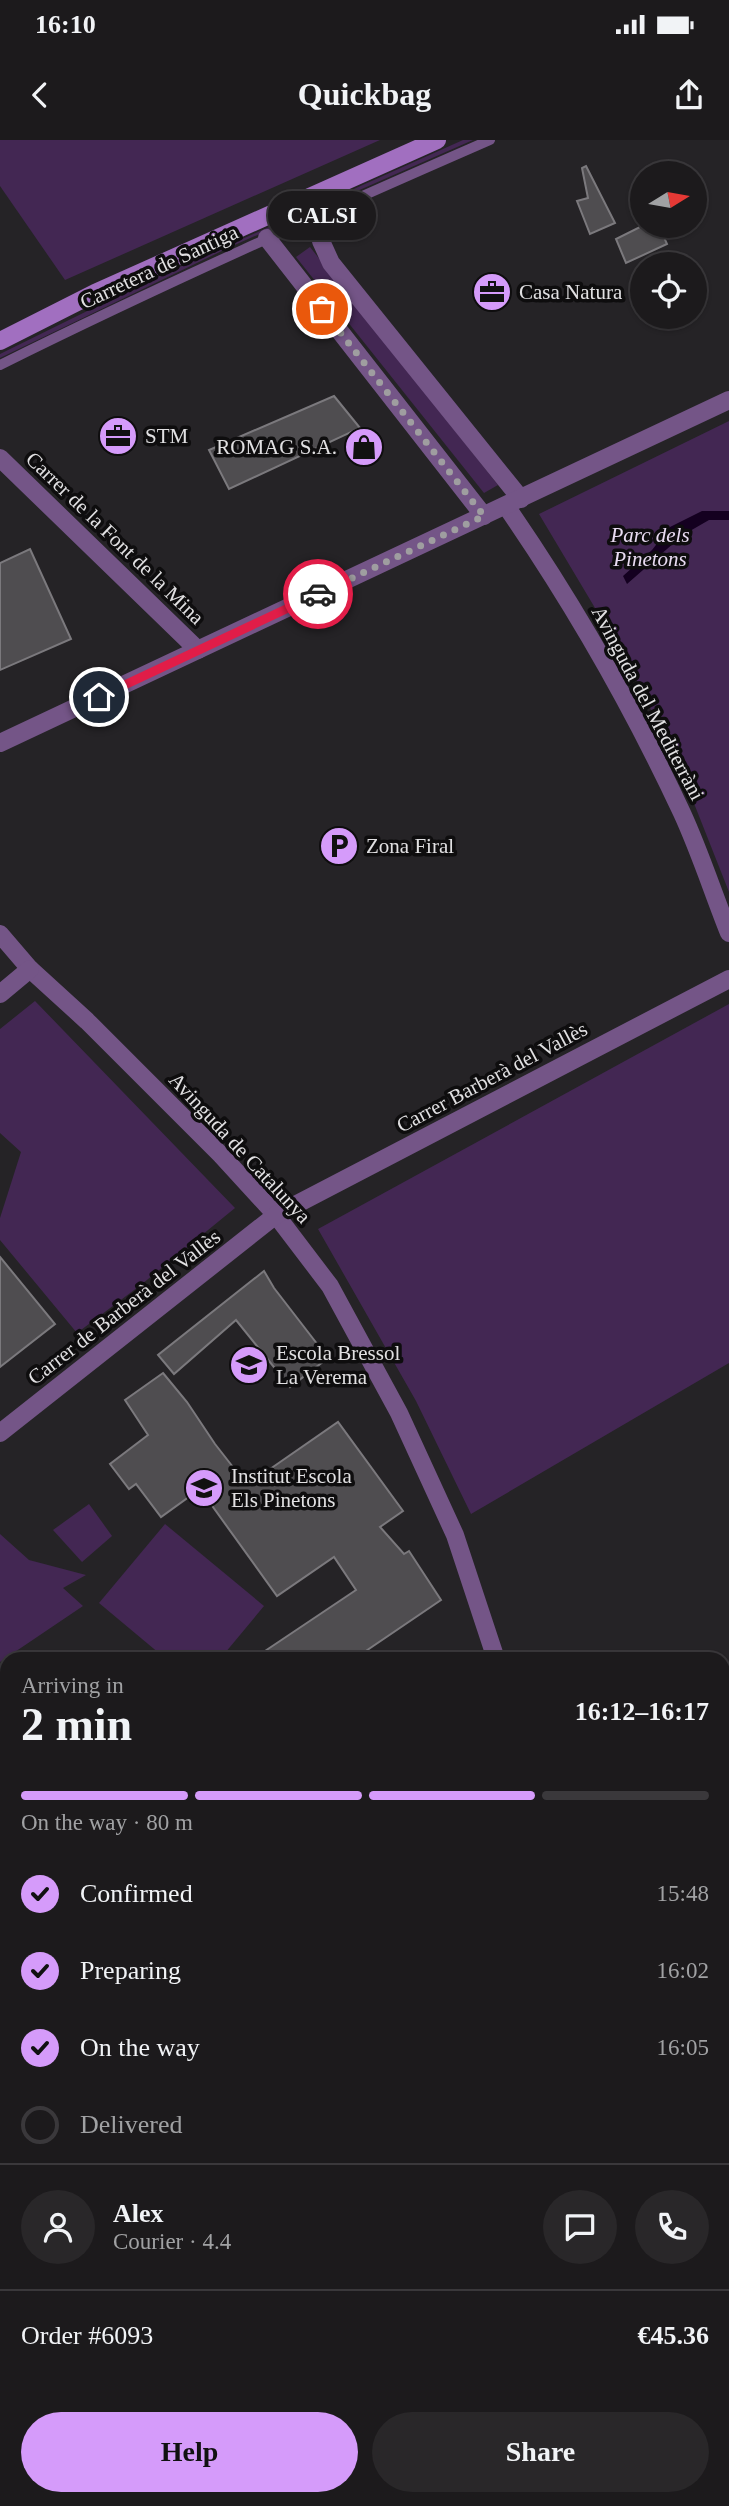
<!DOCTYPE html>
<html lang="en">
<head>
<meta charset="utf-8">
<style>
  body { margin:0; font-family:Georgia,serif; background:#292729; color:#f1f3f6; height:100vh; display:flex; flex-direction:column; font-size:26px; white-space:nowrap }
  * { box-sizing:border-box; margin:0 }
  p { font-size:23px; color:#a0a1a3 }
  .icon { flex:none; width:38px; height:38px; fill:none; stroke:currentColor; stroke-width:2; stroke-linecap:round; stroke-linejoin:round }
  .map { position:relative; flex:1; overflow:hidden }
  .drawer { position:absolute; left:0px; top:1512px; width:730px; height:854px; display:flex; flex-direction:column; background:#1c1a1c; border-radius:21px 21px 0 0; box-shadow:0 2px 5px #0004,0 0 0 2px #3a383b }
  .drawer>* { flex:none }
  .needle { width:46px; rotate:79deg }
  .controls { position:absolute; left:630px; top:21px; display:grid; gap:14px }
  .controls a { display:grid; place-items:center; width:77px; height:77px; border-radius:50%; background:#1c1a1c; box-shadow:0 2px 5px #0004,0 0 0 2px #3a383b; font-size:35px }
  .pin { position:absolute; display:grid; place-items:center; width:60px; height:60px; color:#fff; margin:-30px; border:4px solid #fff; border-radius:50%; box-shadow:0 2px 7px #0007 }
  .courier { position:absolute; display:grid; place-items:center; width:70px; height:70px; margin:-35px; border:5px solid #e11d48; border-radius:50%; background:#fff; color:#222; box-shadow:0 2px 9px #0007 }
  .bubble { position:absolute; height:49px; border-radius:24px; background:#1c1a1c; box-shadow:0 2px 5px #0004,0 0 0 2px #3a383b; font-size:23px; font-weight:700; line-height:49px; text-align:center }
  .overview em { font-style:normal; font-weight:700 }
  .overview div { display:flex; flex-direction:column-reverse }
  .overview { display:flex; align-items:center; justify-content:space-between; height:119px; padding:0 21px }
  h1 { font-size:46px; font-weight:700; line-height:52px }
  .bar { display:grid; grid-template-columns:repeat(4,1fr); gap:10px 7px; align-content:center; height:84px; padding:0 21px }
  .bar i { height:9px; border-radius:5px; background:#3a383b }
  .bar .current { background:#d59bfa }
  .bar p { grid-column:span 4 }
  .line { display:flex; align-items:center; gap:18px; padding:0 21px; border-top:2px solid #3a383b }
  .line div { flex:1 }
  .round { display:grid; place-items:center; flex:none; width:74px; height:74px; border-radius:37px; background:#292729 }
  ol { padding:0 21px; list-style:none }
  li { display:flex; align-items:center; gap:21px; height:77px }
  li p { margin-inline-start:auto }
  li .icon { padding:7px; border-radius:50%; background:#d59bfa; color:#111; stroke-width:4 }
  li:last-child { color:#a0a1a3 }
  li i { width:38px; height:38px; border:4px solid #3a383b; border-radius:50% }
  .cta { display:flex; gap:14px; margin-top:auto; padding:14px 21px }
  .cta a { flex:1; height:80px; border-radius:42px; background:#d59bfa; color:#111; font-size:28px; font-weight:700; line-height:80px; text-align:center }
  .cta a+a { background:#292729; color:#f1f3f6 }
  .status { display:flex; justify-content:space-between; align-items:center; height:49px; padding:0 35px; background:#1c1a1c; direction:ltr }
  .status svg { height:19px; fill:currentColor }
  header { display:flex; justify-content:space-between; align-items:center; height:91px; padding:0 21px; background:#1c1a1c; font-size:32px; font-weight:700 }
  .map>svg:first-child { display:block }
  .green { fill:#432753 }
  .water { fill:#140020 }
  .building { fill:#4f4d50; stroke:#7b797d; stroke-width:2 }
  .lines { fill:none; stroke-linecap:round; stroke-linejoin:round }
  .service { stroke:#745587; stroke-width:10 }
  .minor { stroke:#745587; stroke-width:18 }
  .secondary { stroke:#a16fc0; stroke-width:18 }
  .done { stroke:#9f9ea0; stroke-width:7; stroke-dasharray:0 12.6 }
  .route { stroke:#e11d48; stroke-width:9 }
  .labels { text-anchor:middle; stroke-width:7; stroke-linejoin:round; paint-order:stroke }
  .street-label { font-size:21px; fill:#e1e0e2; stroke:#0e0d0e }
  .poi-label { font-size:21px; fill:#e1e0e2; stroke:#0e0d0e; text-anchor:start }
  .park-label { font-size:21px; font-style:italic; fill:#e9dcf2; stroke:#0e0d0e }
</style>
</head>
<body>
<div class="status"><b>16:10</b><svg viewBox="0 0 49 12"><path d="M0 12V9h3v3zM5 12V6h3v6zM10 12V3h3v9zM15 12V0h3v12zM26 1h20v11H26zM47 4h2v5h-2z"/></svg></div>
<header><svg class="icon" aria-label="back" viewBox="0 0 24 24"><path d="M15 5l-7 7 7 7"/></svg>Quickbag<svg class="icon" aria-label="share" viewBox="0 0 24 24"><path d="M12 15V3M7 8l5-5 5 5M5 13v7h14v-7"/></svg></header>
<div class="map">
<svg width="729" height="2366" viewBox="0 0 729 2366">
  <rect width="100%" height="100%" fill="#252326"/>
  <!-- green -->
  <g class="green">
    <polygon points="0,0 380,0 65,140 0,46"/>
    <polygon points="463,0 473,0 230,107 0,218 0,214 144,143"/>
    <polygon points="310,107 498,345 484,353 296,117"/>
    <polygon points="729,281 729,752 682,633 629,525 539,374"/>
    <polygon points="35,861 235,1068 142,1144 77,1193 0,1100 0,1078 21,1012 0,993 0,889"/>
    <polygon points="729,864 729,1223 471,1374 416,1261 318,1089"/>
    <polygon points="89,1364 112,1396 82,1422 53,1390"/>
    <polygon points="165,1384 264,1466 220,1519 166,1519 99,1463"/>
    <polygon points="0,1394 29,1420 86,1435 63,1448 83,1466 0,1522"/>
    <polygon points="723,1837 729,1837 729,1949 723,1953"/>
    <polygon points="0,1870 7,1876 7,1947 0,1952"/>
    <polygon points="729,2217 729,2366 516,2366 516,2360 519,2359 723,2359 723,2220"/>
  </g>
  <!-- water -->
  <polygon class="water" points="702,371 729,371 729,380 709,380 683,395 627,444 623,436 652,410 670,387"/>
  <!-- building -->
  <g class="building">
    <polygon points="586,26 615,83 590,94 577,61 588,58 582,28"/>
    <polygon points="642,86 659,86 667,104 626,123 616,99"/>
    <polygon points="334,256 360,288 229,349 209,310"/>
    <polygon points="30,409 71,499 0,530 0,423"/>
    <polygon points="0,1117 55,1184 0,1227"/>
    <polygon points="264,1131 274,1148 328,1218 290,1247 236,1180 174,1234 158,1215"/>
    <polygon points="163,1233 187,1262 215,1304 247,1345 338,1282 403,1371 380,1387 404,1414 409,1411 441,1460 354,1519 253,1519 356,1450 334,1417 277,1456 200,1349 161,1377 136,1344 129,1349 110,1324 148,1295 125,1260"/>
  </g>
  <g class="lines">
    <!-- service -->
    <path class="service" d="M0,225C161,145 325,72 490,0"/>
    <!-- minor -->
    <g class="minor">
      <polyline points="318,75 321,101 331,123 521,359"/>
      <polyline points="267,98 484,376"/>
      <polyline points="0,318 198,510"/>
      <path d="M506,366C573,463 632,566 682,673C700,712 713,753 729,793"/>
      <polyline points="0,603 729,260"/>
      <polyline points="0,794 30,829 87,881 221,1015 276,1075 330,1146 399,1273 455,1395 496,1519"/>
      <polyline points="0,854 30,829"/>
      <polyline points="0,1293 276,1075 729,839"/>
      <polyline points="723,1572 729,1569"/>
      <polyline points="0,1848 7,1854"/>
      <polyline points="0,1981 7,1976"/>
      <polyline points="723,2102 729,2099"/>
      <polyline points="723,2187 729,2184"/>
      <polyline points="0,2240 7,2236"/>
      <polyline points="192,2366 206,2359"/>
      <polyline points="392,2366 406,2359"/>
      <polyline points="482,2366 482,2359"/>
    </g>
    <!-- secondary -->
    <polyline class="secondary" points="0,201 95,153 437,0"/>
  </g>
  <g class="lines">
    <!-- done -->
    <polyline class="done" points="318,454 484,376 322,169"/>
    <!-- route -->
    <polyline class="route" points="99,557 318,454"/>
  </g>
  <!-- icons -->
  <defs>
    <symbol id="office-disc" viewBox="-11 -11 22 22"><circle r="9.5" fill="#d59bfa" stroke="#0e0d0e"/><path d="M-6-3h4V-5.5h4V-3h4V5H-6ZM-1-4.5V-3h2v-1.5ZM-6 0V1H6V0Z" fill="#111"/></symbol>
    <symbol id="shop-disc" viewBox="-11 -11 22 22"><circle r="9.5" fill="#d59bfa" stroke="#0e0d0e"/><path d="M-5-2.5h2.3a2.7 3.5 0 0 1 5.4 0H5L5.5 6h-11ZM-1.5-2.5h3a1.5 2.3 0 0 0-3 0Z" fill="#111"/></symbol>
    <symbol id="parking-disc" viewBox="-11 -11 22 22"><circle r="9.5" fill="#d59bfa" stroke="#0e0d0e"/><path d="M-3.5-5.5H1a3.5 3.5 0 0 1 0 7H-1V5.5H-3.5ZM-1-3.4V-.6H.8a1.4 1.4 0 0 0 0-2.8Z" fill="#111"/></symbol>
    <symbol id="school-disc" viewBox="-11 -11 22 22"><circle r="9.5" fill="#d59bfa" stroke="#0e0d0e"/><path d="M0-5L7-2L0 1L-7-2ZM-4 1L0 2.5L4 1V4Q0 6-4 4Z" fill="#111"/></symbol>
  </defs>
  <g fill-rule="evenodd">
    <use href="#office-disc" x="470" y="130" width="44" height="44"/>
    <use href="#office-disc" x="96" y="274" width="44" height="44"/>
    <use href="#shop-disc" x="342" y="285" width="44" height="44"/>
    <use href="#parking-disc" x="317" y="684" width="44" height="44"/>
    <use href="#school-disc" x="227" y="1203" width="44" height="44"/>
    <use href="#school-disc" x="182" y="1326" width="44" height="44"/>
  </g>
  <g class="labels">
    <!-- street labels -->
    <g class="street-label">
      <text transform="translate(159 127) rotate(-25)" y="7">Carretera de Santiga</text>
      <text transform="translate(115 398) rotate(44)" y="7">Carrer de la Font de la Mina</text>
      <text transform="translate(648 563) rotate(62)" y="7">Avinguda del Mediterràni</text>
      <text transform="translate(492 937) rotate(-28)" y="7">Carrer Barberà del Vallès</text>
      <text transform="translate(240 1008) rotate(47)" y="7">Avinguda de Catalunya</text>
      <text transform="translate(124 1167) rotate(-38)" y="7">Carrer de Barberà del Vallès</text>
    </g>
    <!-- poi labels -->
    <g class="poi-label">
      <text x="519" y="159">Casa Natura</text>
      <text x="145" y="303">STM</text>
      <text x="337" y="314" text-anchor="end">ROMAG S.A.</text>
      <text x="366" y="713">Zona Firal</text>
      <text x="276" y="1220">Escola Bressol<tspan x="276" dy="24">La Verema</tspan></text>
      <text x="231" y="1343">Institut Escola<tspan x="231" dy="24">Els Pinetons</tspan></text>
    </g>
    <!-- park labels -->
    <g class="park-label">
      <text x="650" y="402">Parc dels<tspan x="650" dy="24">Pinetons</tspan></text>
    </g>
  </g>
</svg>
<div class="controls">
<a><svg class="needle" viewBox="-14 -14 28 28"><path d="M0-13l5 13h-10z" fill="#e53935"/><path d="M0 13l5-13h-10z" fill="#a0a1a3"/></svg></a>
<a><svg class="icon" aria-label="locate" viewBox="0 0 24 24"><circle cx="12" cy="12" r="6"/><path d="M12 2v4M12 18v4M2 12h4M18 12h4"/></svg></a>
</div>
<div class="pin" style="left:322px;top:169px;background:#ea580c"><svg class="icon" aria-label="bag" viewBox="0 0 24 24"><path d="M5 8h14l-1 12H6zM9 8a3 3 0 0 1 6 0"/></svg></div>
<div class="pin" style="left:99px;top:557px;background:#1f2937"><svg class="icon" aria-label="home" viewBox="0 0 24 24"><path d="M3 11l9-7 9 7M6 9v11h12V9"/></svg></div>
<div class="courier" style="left:318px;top:454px"><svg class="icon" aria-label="car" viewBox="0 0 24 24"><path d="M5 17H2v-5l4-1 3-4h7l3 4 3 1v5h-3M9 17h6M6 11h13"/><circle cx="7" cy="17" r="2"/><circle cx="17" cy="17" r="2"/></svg></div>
<div class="bubble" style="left:268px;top:51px;width:108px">CALSI</div>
<section class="drawer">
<div class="overview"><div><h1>2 min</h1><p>Arriving in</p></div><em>16:12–16:17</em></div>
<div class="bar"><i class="current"></i><i class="current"></i><i class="current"></i><i></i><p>On the way · 80 m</p></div>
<ol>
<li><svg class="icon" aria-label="check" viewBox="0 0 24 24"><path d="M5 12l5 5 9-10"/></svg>Confirmed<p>15:48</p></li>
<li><svg class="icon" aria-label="check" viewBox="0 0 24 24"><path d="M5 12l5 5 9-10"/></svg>Preparing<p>16:02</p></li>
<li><svg class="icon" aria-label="check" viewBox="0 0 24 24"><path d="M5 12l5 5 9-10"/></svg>On the way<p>16:05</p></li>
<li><i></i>Delivered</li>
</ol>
<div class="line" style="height:126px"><a class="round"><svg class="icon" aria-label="person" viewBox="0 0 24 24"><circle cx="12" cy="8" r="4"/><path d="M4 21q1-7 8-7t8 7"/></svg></a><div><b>Alex</b><p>Courier · 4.4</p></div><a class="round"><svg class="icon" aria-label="chat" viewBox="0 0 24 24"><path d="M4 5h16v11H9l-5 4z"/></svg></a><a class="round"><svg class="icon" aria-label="phone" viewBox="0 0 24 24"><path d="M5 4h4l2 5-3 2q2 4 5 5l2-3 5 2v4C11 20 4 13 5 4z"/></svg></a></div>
<div class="line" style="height:91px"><div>Order #6093</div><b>€45.36</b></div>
<div class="cta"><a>Help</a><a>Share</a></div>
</section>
</div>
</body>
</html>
